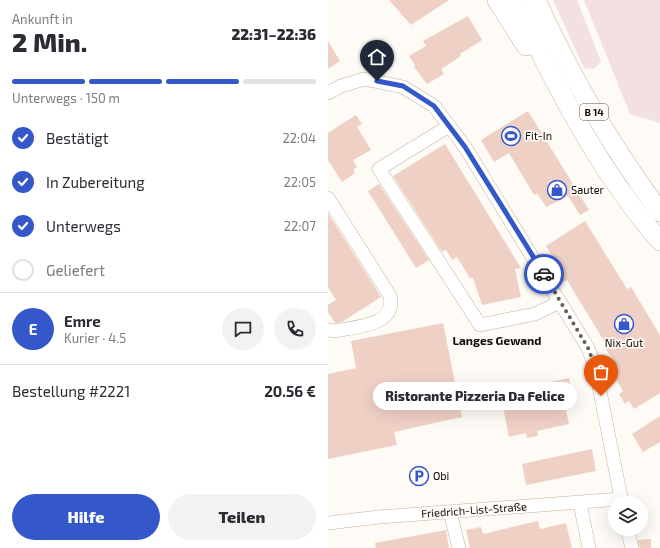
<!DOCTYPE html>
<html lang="de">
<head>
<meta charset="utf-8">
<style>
  body { margin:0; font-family:"Exo 2",sans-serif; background:#f2f2f3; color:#2b2b33; height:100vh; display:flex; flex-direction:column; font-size:15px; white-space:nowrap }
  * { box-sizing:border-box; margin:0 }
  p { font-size:13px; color:#7c7c81 }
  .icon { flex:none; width:22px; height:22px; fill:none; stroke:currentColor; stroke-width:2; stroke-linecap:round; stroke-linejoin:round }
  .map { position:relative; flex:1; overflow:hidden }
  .details { display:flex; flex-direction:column; background:#fff; width:328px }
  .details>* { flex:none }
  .controls { position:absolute; left:280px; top:496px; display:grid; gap:8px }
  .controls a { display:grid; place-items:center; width:40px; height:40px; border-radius:50%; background:#fff; box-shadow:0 4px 16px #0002; font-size:20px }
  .pin { position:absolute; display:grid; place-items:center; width:34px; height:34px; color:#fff; margin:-41px -17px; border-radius:50% 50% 50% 0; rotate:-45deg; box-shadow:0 0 4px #0007 }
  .pin .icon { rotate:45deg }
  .courier { position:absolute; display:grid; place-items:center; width:40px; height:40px; margin:-20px; border:3px solid #3458c9; border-radius:50%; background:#fff; color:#222; box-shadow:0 1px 5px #0007 }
  .bubble { position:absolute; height:28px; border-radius:14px; background:#fff; box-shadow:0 4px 16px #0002; font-size:13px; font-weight:800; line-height:28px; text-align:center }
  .head em { font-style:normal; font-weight:800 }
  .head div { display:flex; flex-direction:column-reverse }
  .head { display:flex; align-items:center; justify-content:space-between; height:68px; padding:0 12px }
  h1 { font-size:26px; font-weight:800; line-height:30px }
  .bar { display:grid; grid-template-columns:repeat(4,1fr); gap:6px 4px; align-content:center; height:48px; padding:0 12px }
  .bar i { height:5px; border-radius:3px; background:#e1e1e2 }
  .bar .current { background:#3458c9 }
  .bar p { grid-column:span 4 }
  .line { display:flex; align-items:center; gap:10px; padding:0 12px; border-top:1px solid #e1e1e2 }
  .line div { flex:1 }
  .round { display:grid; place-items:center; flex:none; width:42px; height:42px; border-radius:21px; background:#f2f2f3 }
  ol { padding:0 12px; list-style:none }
  li { display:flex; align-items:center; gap:12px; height:44px }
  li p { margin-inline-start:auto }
  li .icon { padding:4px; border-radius:50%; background:#3458c9; color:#fff; stroke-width:4 }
  li:last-child { color:#7c7c81 }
  li i { width:22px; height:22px; border:2px solid #e1e1e2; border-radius:50% }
  .action { display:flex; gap:8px; margin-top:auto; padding:8px 12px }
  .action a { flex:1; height:46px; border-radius:24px; background:#3458c9; color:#fff; font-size:16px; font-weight:800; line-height:46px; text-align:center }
  .action a+a { background:#f2f2f3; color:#2b2b33 }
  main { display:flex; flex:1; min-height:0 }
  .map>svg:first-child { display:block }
  .green { fill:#f3e0e3 }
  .building { fill:#efd0c5 }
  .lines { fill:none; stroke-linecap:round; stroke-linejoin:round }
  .minor-casing { stroke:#c4b29b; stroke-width:14 }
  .highway-casing { stroke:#c4b29b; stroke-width:20 }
  .minor { stroke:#fff; stroke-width:13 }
  .highway { stroke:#fff; stroke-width:19 }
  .done { stroke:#635e59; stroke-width:4; stroke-dasharray:0 7.2 }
  .route { stroke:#3458c9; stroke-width:5 }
  .labels { text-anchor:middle; stroke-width:3.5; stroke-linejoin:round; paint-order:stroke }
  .shield { fill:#fefaf6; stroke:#57524d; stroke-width:1 }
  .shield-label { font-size:10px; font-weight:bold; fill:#100a04 }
  .poi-label { font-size:11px; fill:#100a04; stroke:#fefaf6; text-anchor:start }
  .street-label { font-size:11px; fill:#100a04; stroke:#fefaf6 }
  .neighbourhood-label { font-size:12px; font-weight:bold; fill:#100a04; stroke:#fefaf6 }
</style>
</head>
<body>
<main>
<section class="details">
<div class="head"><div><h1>2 Min.</h1><p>Ankunft in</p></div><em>22:31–22:36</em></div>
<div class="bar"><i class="current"></i><i class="current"></i><i class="current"></i><i></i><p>Unterwegs · 150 m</p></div>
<ol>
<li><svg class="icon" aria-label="check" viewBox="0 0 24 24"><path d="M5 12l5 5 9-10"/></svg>Bestätigt<p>22:04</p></li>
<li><svg class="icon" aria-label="check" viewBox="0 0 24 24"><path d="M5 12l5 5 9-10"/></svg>In Zubereitung<p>22:05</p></li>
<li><svg class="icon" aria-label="check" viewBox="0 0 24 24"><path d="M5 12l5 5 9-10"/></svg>Unterwegs<p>22:07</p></li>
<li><i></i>Geliefert</li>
</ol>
<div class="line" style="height:72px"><b class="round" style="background:#3458c9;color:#fff">E</b><div><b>Emre</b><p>Kurier · 4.5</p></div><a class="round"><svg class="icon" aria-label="chat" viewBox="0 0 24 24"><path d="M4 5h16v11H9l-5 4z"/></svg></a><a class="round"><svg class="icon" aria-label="phone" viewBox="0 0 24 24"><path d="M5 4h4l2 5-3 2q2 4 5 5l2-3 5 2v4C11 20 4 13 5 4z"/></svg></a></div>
<div class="line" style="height:52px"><div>Bestellung #2221</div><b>20.56 €</b></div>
<div class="action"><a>Hilfe</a><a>Teilen</a></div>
</section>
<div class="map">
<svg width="332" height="548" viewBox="0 0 332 548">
  <rect width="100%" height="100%" fill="#fefaf6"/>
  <!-- green -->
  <g class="green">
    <polygon points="225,0 249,0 273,62 266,69 256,68"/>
    <polygon points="256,0 332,0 332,123 302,114"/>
  </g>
  <!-- building -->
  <g class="building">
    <polygon points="61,0 121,0 83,25"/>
    <polygon points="140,16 154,40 132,54 133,56 113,69 116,74 99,84 86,67 87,65 81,56 98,46 95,41"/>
    <polygon points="0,41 12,61 0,69"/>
    <polygon points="200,111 261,210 252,215 240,196 218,207 209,193 206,195 181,153 166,162 153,140"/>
    <polygon points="28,115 34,124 29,127 43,150 25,160 29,167 25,170 27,173 14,182 0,160 0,133"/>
    <polygon points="117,144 193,268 187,269 193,297 154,305 145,278 142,278 129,257 124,260 118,250 114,252 65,176"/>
    <polygon points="51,184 101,260 88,268 40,191"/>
    <polygon points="0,213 53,297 14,322 7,323 0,312 0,305 8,300 0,287"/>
    <polygon points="257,221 299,289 303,287 332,335 332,393 306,409 301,401 297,404 291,394 295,391 284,373 291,369 277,348 279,346 239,280 235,282 226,268 230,266 218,246"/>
    <polygon points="115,323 134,417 66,432 69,445 0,459 0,374 28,368 23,341"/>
    <polygon points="241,378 243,390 234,392 241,424 209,431 210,436 199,438 198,433 181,437 174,402 197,397 195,388"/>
    <polygon points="332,416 332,442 315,452 304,434"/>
    <polygon points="264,449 268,471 198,485 194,464"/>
    <polygon points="210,521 212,529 238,523 244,548 142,548 138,530 153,527 155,534"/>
    <polygon points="118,530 121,548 48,548 47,543"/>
    <polygon points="323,539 323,548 312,548 310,540"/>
  </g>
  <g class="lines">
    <defs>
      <g id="minor">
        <polyline points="0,93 13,86 36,79 75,87 106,106 137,147 260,348 267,366 294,503"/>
        <polyline points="121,126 51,169 152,325 207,314 232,302"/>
        <path d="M0,198L62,296C69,326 27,327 6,331L0,330"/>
        <polyline points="252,503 261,548"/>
        <polyline points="122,512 131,548"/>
        <polyline points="0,523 51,517 293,499"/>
        <polyline points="299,529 304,548"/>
      </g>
      <g id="highway">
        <polyline points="169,0 198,46"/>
        <path d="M188,0C225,83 272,172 332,241"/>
        <path d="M208,0C242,75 283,146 332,212"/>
      </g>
    </defs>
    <!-- minor casing -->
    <use href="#minor" class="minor-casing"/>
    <!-- highway casing -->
    <use href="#highway" class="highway-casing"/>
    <!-- minor -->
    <use href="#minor" class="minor"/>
    <!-- highway -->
    <use href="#highway" class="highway"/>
  </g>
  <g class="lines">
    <!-- done -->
    <polyline class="done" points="216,274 260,348 267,366 273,396"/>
    <!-- route -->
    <polyline class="route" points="49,81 75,86 106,106 137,147 216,274"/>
  </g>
  <!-- icons -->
  <defs>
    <symbol id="stadium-ring" viewBox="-11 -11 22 22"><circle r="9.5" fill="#fefaf6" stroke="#3458c9" stroke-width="1.5"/><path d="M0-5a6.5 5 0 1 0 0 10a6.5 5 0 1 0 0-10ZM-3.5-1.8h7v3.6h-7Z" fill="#3458c9"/></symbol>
    <symbol id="shop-ring" viewBox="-11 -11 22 22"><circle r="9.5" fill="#fefaf6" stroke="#3458c9" stroke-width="1.5"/><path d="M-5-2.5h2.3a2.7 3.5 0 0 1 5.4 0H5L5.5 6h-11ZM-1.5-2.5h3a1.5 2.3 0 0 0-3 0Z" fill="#3458c9"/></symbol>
    <symbol id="parking-ring" viewBox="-11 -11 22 22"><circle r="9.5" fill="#fefaf6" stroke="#3458c9" stroke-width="1.5"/><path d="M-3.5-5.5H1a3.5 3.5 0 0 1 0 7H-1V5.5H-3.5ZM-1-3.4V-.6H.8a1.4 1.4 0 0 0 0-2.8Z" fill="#3458c9"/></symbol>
  </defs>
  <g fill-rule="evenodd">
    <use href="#stadium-ring" x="172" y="125" width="22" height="22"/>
    <use href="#shop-ring" x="218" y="179" width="22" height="22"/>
    <use href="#shop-ring" x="285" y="313" width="22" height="22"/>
    <use href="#parking-ring" x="80" y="465" width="22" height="22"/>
  </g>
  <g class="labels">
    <!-- shield labels -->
    <rect class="shield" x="252" y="104" width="28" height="16" rx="3"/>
    <g class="shield-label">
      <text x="266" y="116">B 14</text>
    </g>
    <!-- poi labels -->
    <g class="poi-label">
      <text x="197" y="140">Fit-In</text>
      <text x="243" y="194">Sauter</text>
      <text x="296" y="347" text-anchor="middle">Nix-Gut</text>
      <text x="105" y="480">Obi</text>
    </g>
    <!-- street labels -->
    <g class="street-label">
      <text transform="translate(146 510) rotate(-4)" y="4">Friedrich-List-Straße</text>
    </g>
    <!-- neighbourhood labels -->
    <g class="neighbourhood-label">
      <text x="169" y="345">Langes Gewand</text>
    </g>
  </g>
</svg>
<div class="controls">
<a><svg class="icon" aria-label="layers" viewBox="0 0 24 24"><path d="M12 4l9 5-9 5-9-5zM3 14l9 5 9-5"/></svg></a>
</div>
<div class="pin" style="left:273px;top:396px;background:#ea580c"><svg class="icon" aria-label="bag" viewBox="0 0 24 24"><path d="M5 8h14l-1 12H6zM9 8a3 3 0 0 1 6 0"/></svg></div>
<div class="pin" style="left:49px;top:81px;background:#1f2937"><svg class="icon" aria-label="home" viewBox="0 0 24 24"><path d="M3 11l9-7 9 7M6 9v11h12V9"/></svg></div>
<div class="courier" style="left:216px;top:274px"><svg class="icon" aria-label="car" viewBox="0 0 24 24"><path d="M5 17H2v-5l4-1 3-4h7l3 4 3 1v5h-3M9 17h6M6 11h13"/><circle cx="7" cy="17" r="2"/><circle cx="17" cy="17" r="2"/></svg></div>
<div class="bubble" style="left:45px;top:382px;width:204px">Ristorante Pizzeria Da Felice</div>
</div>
</main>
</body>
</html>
